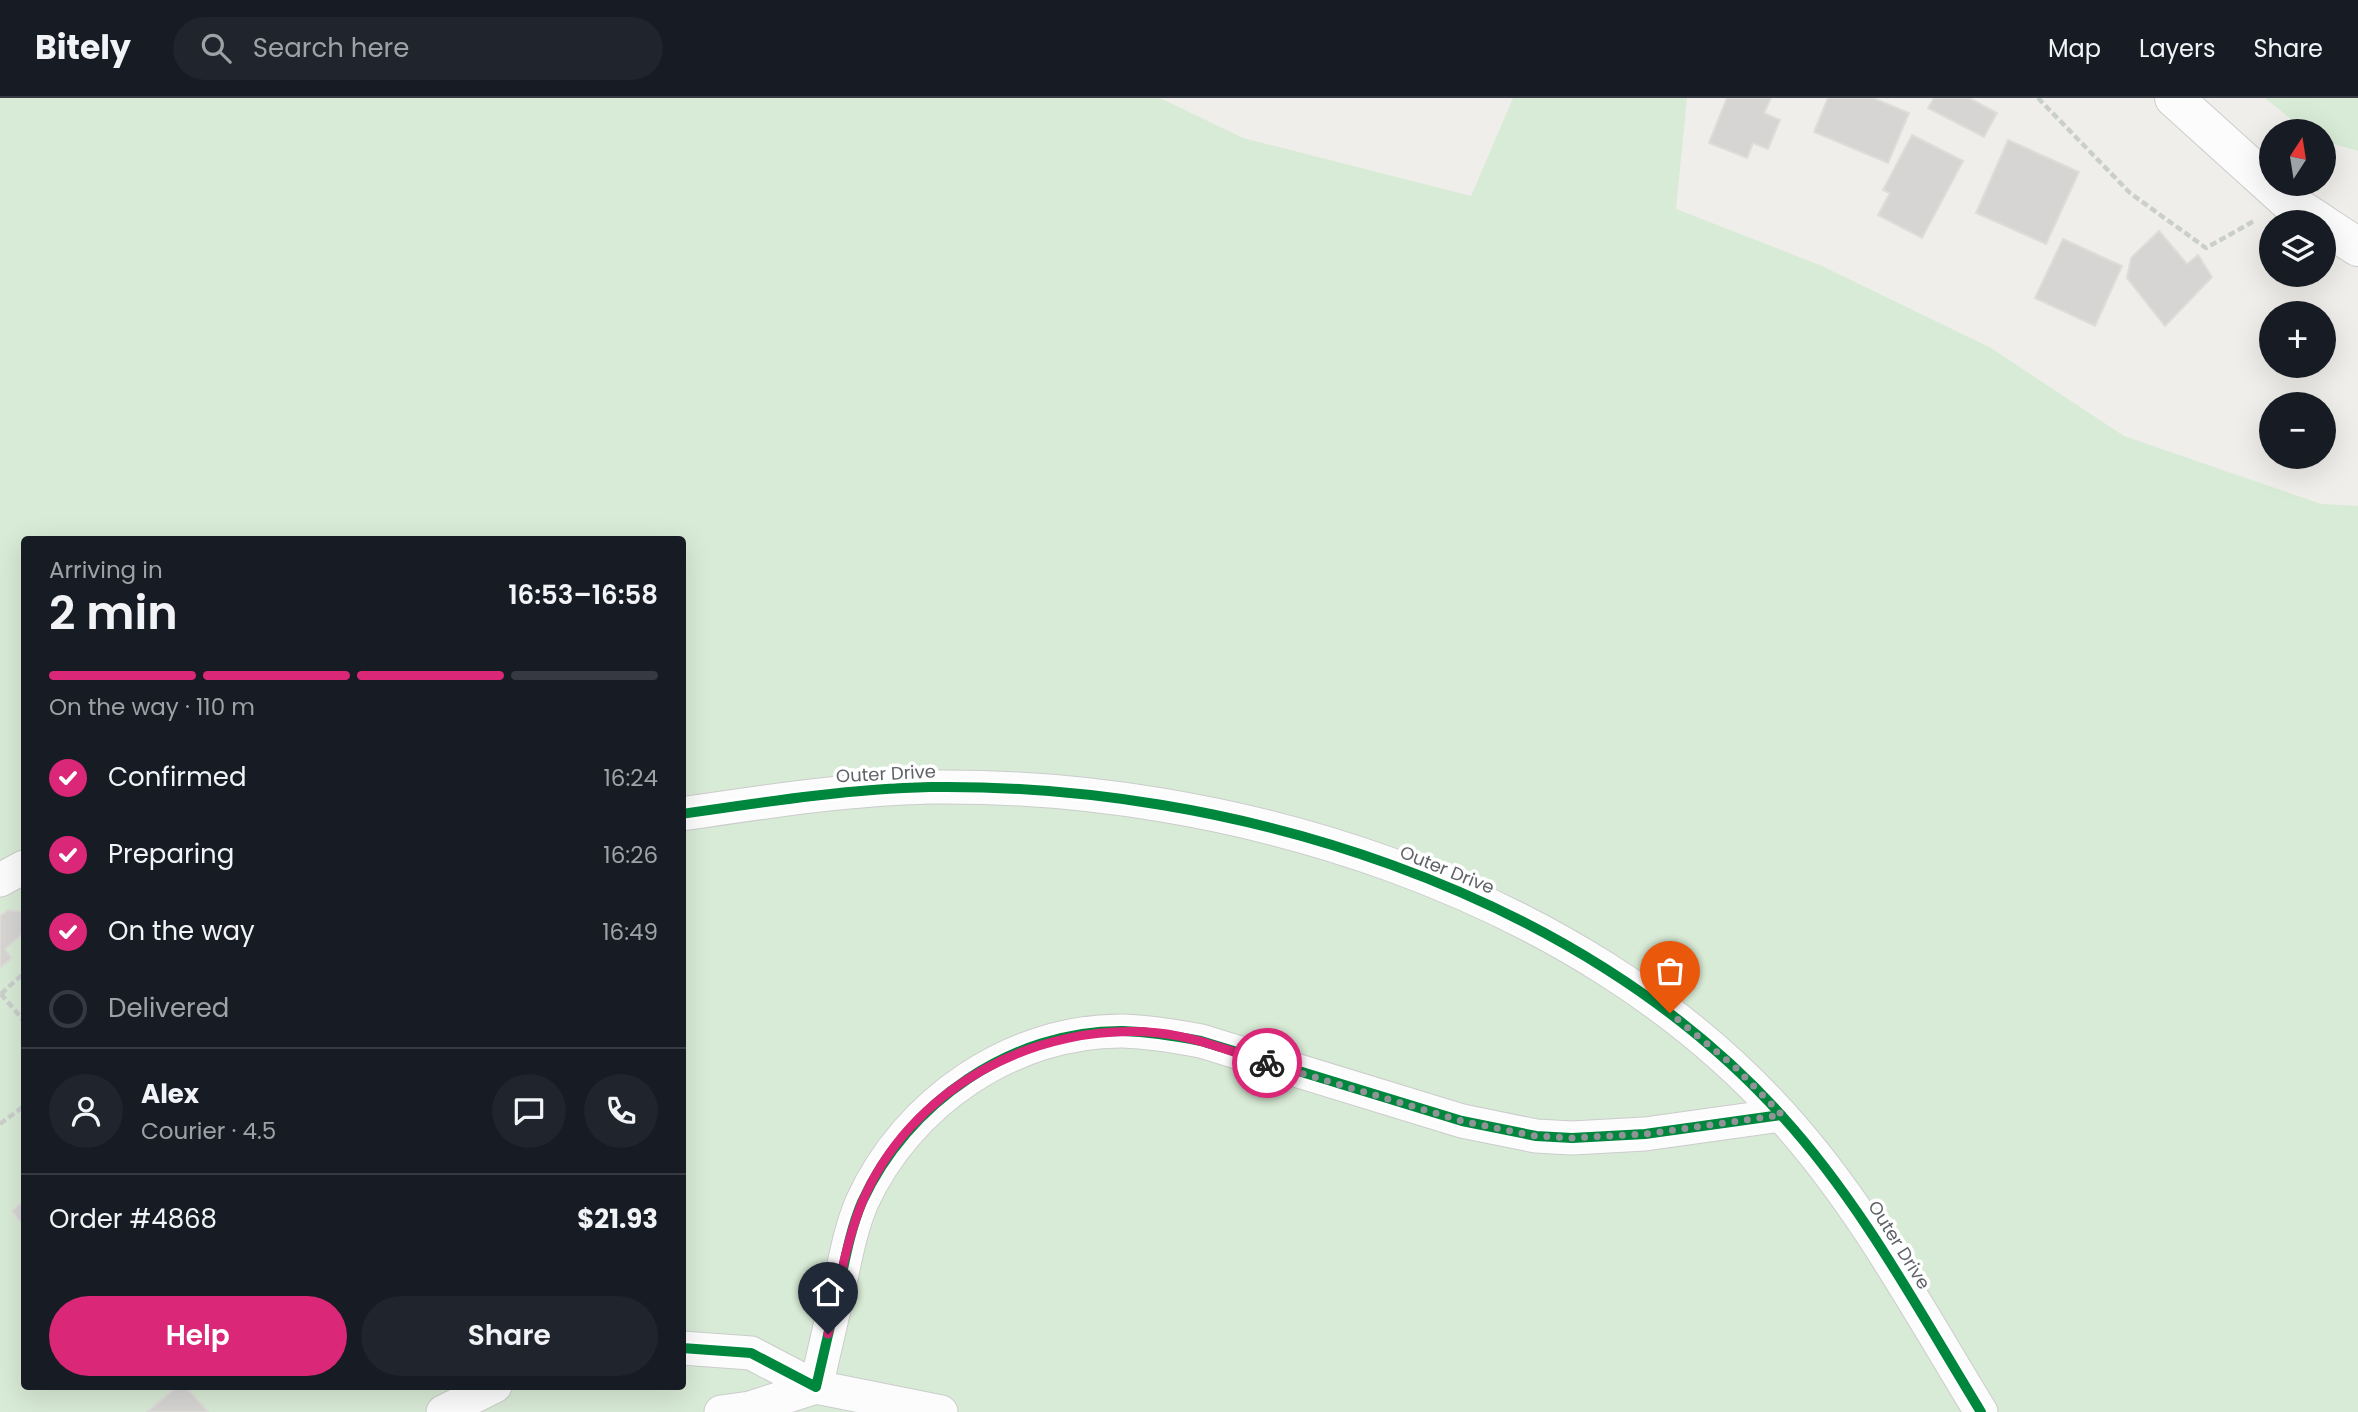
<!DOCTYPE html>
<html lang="en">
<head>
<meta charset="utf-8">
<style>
  body { margin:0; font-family:Poppins,sans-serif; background:#20242c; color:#f1f3f6; height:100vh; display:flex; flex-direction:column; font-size:26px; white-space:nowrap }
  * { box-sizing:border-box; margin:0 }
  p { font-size:23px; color:#9ea1a6 }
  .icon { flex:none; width:38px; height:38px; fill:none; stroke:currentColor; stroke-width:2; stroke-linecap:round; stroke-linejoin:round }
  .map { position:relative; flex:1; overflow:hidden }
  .details { position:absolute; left:21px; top:438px; width:665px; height:854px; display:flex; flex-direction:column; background:#171b24; border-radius:7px; box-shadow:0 7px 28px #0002 }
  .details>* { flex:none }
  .needle { width:46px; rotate:12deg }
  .tools { position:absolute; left:2259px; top:21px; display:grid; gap:14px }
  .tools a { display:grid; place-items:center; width:77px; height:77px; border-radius:50%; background:#171b24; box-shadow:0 7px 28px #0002; font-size:35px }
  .pin { position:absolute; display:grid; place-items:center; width:60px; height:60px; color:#fff; margin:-72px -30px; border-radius:50% 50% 50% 0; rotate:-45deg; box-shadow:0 0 7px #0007 }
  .pin .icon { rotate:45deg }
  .courier { position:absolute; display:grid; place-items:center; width:70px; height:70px; margin:-35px; border:5px solid #db2777; border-radius:50%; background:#fff; color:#222; box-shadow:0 2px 9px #0007 }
  .head em { font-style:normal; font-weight:600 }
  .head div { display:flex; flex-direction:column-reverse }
  .head { display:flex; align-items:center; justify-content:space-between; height:119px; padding:0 28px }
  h1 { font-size:46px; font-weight:600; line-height:52px }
  .bar { display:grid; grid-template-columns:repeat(4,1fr); gap:10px 7px; align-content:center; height:84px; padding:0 28px }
  .bar i { height:9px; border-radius:5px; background:#363941 }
  .bar .current { background:#db2777 }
  .bar p { grid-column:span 4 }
  .line { display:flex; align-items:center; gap:18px; padding:0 28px; border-top:2px solid #363941 }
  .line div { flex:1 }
  .round { display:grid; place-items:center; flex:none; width:74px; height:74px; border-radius:37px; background:#20242c }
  ol { padding:0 28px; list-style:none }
  li { display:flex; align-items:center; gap:21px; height:77px }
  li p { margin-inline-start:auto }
  li .icon { padding:7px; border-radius:50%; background:#db2777; color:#fff; stroke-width:4 }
  li:last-child { color:#9ea1a6 }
  li i { width:38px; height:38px; border:4px solid #363941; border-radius:50% }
  .button { display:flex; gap:14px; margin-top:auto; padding:14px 28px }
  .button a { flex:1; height:80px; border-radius:42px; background:#db2777; color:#fff; font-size:28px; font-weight:600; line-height:80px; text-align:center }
  .button a+a { background:#20242c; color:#f1f3f6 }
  header { display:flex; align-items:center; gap:42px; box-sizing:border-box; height:98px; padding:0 35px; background:#171b24; border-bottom:2px solid #363941 }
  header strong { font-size:33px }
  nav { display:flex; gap:38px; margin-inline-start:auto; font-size:24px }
  .search { width:490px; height:63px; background:#20242c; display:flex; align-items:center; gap:18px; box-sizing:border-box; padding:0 24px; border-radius:38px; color:#9ea1a6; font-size:26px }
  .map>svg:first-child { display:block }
  .green { fill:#d8ebd6; fill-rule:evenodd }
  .building { fill:#d6d5d3; stroke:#deddd9; stroke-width:2 }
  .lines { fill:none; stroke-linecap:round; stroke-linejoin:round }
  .minor-casing { stroke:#cbcccc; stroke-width:35 }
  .tertiary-casing { stroke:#cbcccc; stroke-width:40 }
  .path { stroke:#cacfcc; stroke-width:4.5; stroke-dasharray:7 3.5; stroke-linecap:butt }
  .minor { stroke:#fdfcfc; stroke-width:33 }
  .tertiary { stroke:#fdfcfc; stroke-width:38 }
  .cycleway-casing { stroke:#fff; stroke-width:15 }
  .cycleway { stroke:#00873e; stroke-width:10 }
  .done { stroke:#919496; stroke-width:7; stroke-dasharray:0 12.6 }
  .route { stroke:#db2777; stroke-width:9 }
  .labels { text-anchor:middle; stroke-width:7; stroke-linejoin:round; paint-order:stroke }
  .street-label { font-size:18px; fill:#5f6368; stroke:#fff }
</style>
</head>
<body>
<header>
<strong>Bitely</strong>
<div class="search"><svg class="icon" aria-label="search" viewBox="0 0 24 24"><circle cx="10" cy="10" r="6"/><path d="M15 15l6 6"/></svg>Search here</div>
<nav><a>Map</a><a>Layers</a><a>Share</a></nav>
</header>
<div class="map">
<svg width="2358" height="1314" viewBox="0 0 2358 1314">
  <rect width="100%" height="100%" fill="#efeeea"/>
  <!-- green -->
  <g class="green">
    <path d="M0,0H1160L1243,40L1471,98L1513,0H1687L1676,111L1822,168L1991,250L2124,338L2321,406L2358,408V1314H0ZM24,441H682V1288H24Z"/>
    <polygon points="2265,0 2358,0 2358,53 2324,43 2324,33 2306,33"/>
  </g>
  <!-- building -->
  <g class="building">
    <polygon points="1727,0 1771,0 1764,15 1780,22 1768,51 1753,45 1747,60 1709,45"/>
    <polygon points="1828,0 1873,0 1909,15 1888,65 1814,34"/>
    <polygon points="1934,0 1969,0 1997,15 1984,39 1928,10"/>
    <polygon points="1912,37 1963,63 1922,140 1878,117 1890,95 1883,92"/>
    <polygon points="2008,42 2079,74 2046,146 1976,115"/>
    <polygon points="2159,133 2187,166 2198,157 2212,179 2165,228 2127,180 2131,160"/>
    <polygon points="2063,141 2122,168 2095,228 2035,200"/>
    <polygon points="8,812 24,814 24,838 20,838 5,851 12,860 0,870 0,818"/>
    <polygon points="24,1102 24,1128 12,1113"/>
    <polygon points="178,1288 185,1288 208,1314 147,1314"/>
  </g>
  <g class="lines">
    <defs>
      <g id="minor">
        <path d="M682,716C764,704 847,691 930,689C1229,685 1578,791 1782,1018C1862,1106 1919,1213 1981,1314"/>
        <polyline points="0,782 24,769"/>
        <path d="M682,1250L751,1255L816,1289C824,1254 832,1220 840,1185C846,1157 851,1130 862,1104C907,1005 1012,932 1123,933C1149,934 1175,938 1201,943L1462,1023L1536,1038L1572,1040L1645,1036L1781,1017"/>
        <polyline points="443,1314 495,1288"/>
        <polyline points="721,1314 750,1310 816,1289 941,1314"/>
      </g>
      <g id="tertiary">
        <polyline points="2174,0 2289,104 2320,124"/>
        <polyline points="2324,127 2358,149"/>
      </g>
    </defs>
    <!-- minor casing -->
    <use href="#minor" class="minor-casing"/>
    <!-- tertiary casing -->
    <use href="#tertiary" class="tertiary-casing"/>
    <!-- path -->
    <g class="path">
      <polyline points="2038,0 2130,95 2206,150 2254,123"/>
      <polyline points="1,896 24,923"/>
      <polyline points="1,896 24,875"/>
      <polyline points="0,1026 24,1008"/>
    </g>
    <!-- minor -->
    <use href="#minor" class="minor"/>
    <!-- tertiary -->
    <use href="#tertiary" class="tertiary"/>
    <defs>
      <g id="cycleway">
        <path d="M682,716C764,704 847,691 930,689C1229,685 1578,791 1782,1018C1862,1106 1919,1213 1981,1314"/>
        <path d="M682,1250L751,1255L816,1289C824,1254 832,1220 840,1185C846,1157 851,1130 862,1104C907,1005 1012,932 1123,933C1149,934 1175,938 1201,943L1462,1023L1536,1038L1572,1040L1645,1036L1781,1017"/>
      </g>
    </defs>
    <!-- cycleway casing -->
    <use href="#cycleway" class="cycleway-casing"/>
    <!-- cycleway -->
    <use href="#cycleway" class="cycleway"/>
  </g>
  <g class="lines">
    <!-- done -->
    <polyline class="done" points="1267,965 1462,1023 1536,1038 1572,1040 1645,1036 1782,1017 1735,969 1670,915"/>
    <!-- route -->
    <path class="route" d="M828,1236C838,1192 845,1148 861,1107C909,990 1036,923 1159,935C1196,939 1232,954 1267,965"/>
  </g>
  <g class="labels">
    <!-- street labels -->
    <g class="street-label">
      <text transform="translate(886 676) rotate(-3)" y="6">Outer Drive</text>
      <text transform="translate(1447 772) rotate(22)" y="6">Outer Drive</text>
      <text transform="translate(1899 1147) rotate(58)" y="6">Outer Drive</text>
    </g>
  </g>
</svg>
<div class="tools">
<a><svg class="needle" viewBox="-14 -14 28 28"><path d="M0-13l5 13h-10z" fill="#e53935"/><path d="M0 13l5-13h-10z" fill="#9ea1a6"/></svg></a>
<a><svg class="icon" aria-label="layers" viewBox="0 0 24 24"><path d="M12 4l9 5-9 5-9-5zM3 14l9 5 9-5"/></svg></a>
<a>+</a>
<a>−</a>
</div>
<div class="pin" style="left:1670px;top:915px;background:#ea580c"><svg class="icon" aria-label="bag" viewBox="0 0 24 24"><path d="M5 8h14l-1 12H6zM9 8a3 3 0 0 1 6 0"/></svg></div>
<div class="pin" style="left:828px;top:1236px;background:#1f2937"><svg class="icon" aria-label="home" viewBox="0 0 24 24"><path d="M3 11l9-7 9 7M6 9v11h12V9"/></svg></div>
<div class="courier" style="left:1267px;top:965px"><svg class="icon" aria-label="bike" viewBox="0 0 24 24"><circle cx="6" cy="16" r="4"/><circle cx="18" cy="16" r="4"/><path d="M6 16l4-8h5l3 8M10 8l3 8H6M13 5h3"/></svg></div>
<section class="details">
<div class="head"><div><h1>2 min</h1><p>Arriving in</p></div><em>16:53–16:58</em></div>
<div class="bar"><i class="current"></i><i class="current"></i><i class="current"></i><i></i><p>On the way · 110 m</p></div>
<ol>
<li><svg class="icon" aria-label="check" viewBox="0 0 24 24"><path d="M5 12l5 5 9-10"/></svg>Confirmed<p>16:24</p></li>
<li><svg class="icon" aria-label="check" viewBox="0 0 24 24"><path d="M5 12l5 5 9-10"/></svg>Preparing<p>16:26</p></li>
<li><svg class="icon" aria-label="check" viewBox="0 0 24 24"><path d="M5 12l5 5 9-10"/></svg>On the way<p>16:49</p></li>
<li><i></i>Delivered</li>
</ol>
<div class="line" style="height:126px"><a class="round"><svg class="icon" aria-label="person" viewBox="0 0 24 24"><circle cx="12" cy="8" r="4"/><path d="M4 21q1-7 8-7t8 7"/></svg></a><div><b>Alex</b><p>Courier · 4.5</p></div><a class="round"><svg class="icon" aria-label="chat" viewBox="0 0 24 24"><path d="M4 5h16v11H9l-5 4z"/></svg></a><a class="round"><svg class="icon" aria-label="phone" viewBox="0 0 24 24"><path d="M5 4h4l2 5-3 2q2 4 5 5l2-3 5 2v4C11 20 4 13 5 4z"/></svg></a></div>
<div class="line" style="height:91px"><div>Order #4868</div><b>$21.93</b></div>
<div class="button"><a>Help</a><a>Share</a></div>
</section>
</div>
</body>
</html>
